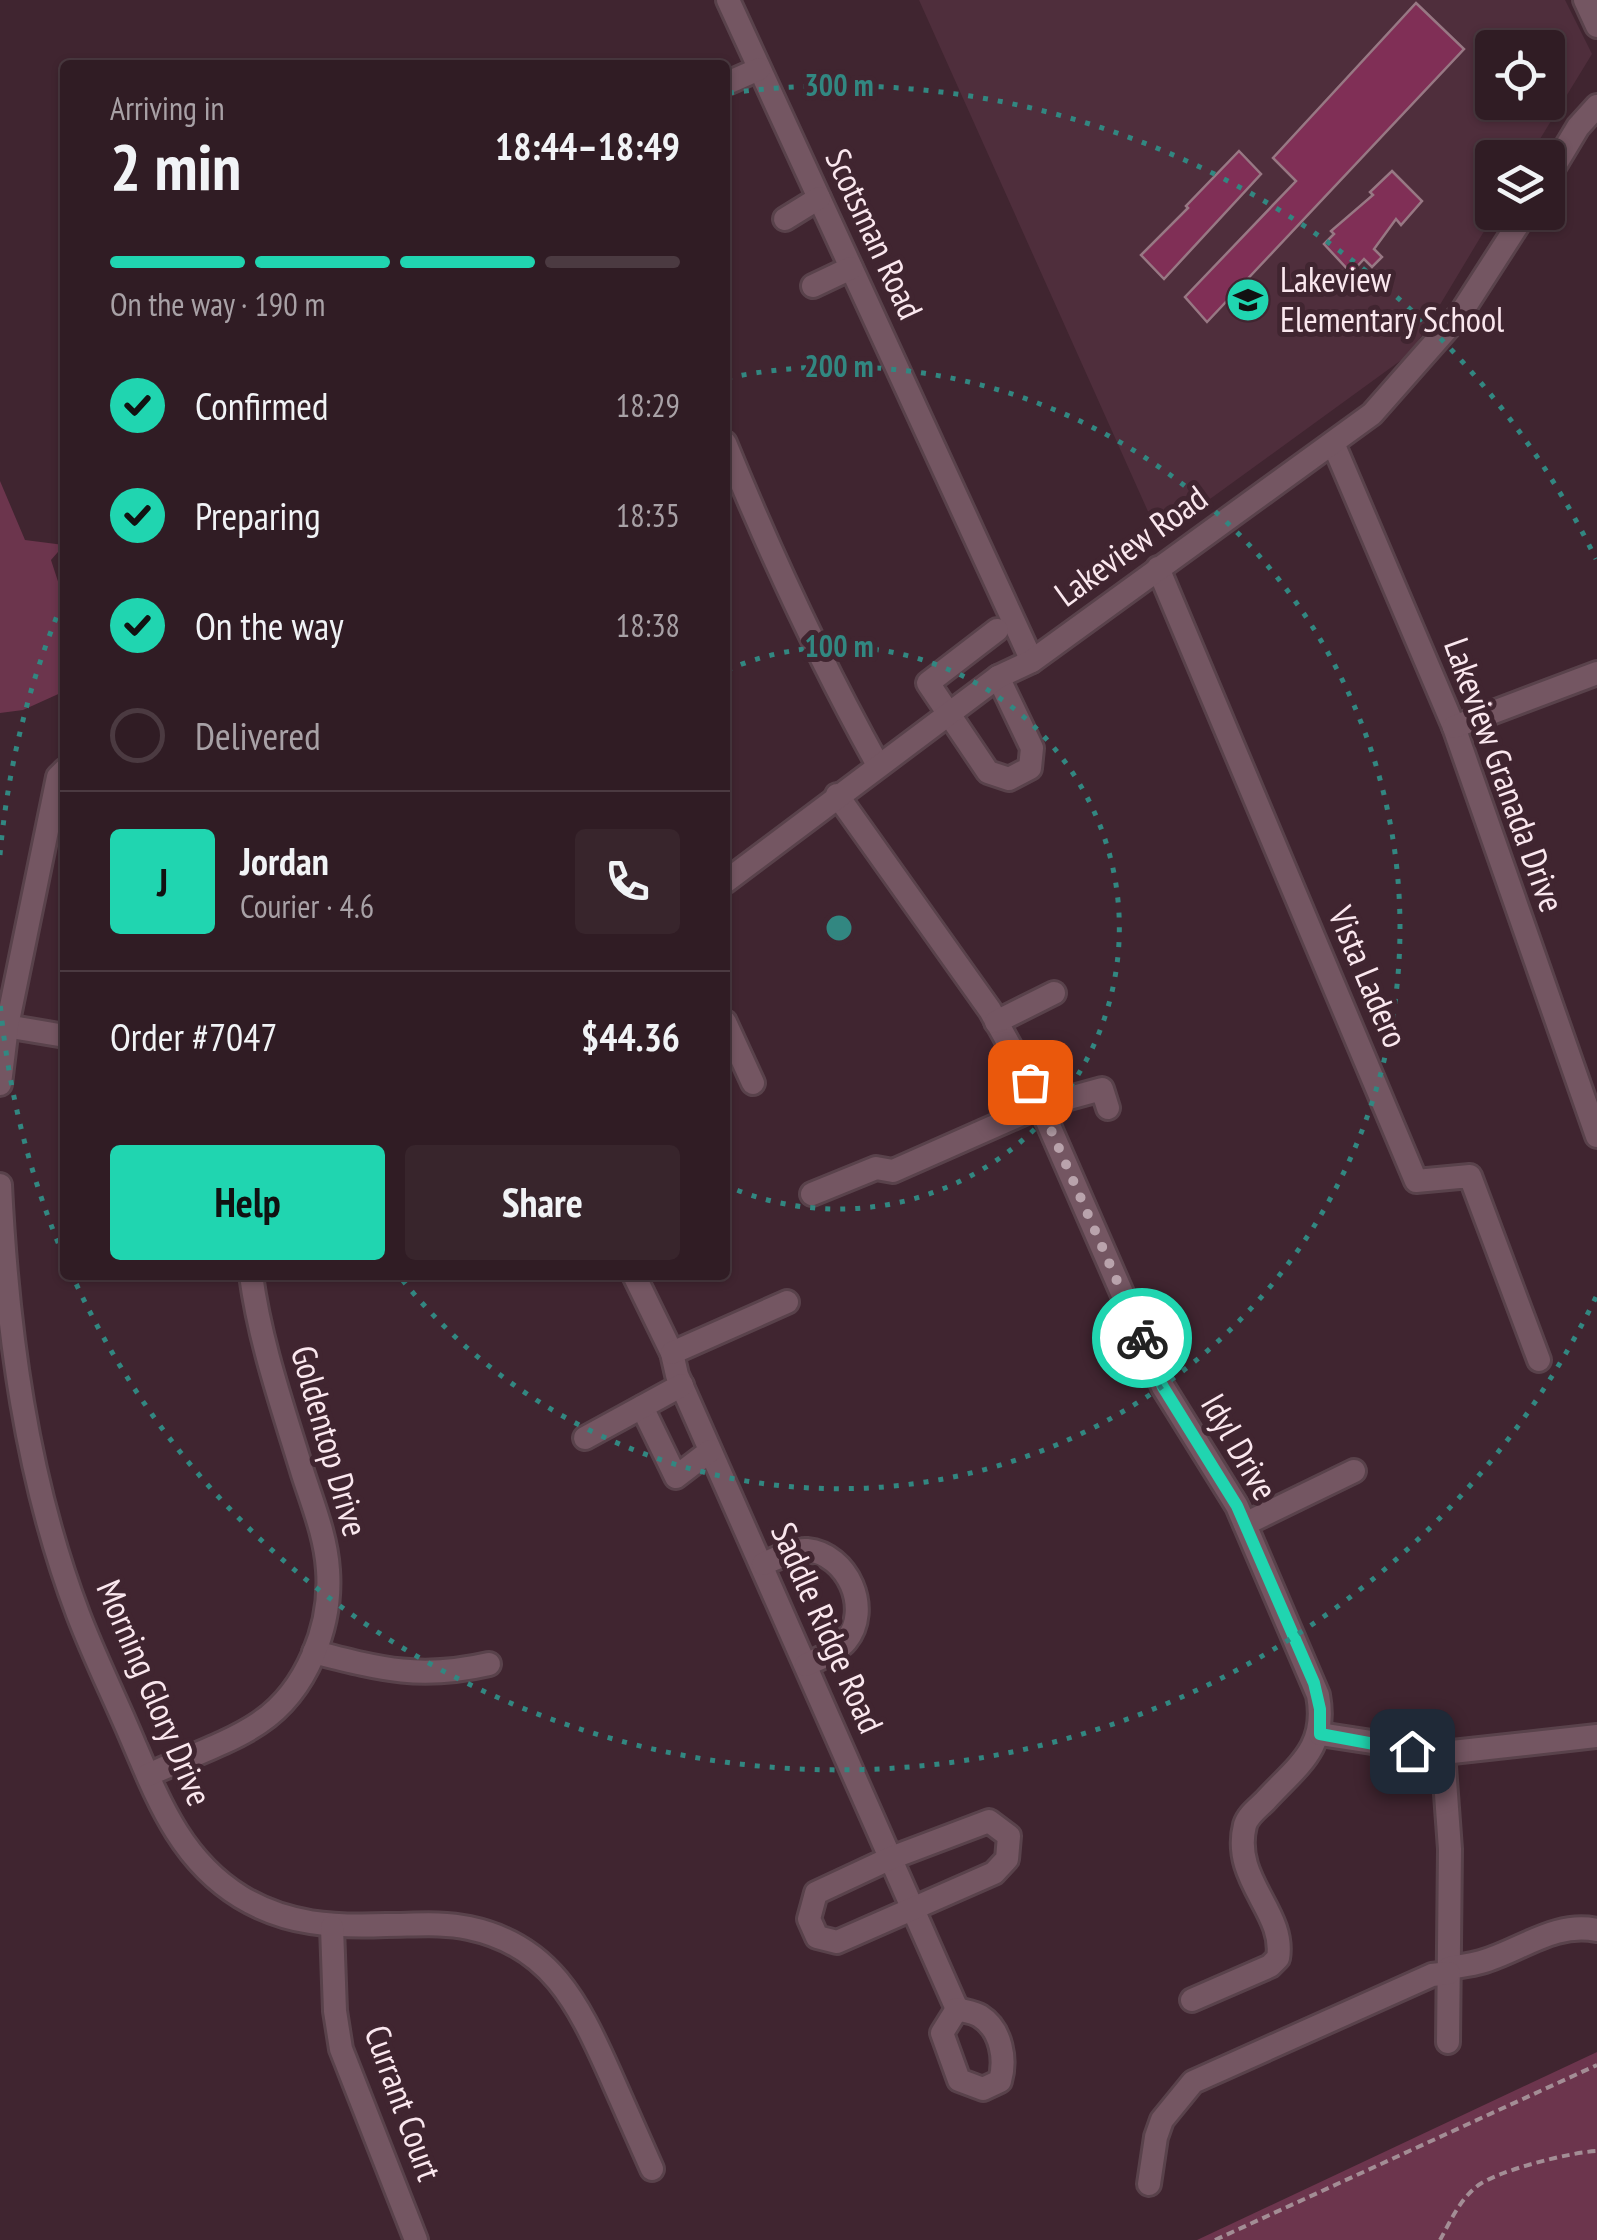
<!DOCTYPE html>
<html lang="en">
<head>
<meta charset="utf-8">
<style>
  body { margin:0; font-family:"PT Sans Narrow",sans-serif; background:#38252c; color:#f1f3f6; height:100vh; display:flex; flex-direction:column; font-size:38px; white-space:nowrap }
  * { box-sizing:border-box; margin:0 }
  p { font-size:32px; color:#a8a1a6 }
  .icon { flex:none; width:55px; height:55px; fill:none; stroke:currentColor; stroke-width:2; stroke-linecap:round; stroke-linejoin:round }
  .map { position:relative; flex:1; overflow:hidden }
  .details { position:absolute; left:60px; top:60px; width:670px; height:1220px; display:flex; flex-direction:column; background:#301c24; border-radius:10px; box-shadow:0 2px 8px #0004,0 0 0 2px #4b3a41 }
  .details>* { flex:none }
  .fabs { position:absolute; left:1475px; top:30px; display:grid; gap:20px }
  .fabs a { display:grid; place-items:center; width:90px; height:90px; border-radius:10px; background:#301c24; box-shadow:0 2px 8px #0004,0 0 0 2px #4b3a41; font-size:50px }
  .pin { position:absolute; display:grid; place-items:center; width:85px; height:85px; color:#fff; margin:-42px; border-radius:20px; box-shadow:0 5px 15px #0006 }
  .courier { position:absolute; display:grid; place-items:center; width:100px; height:100px; margin:-50px; border:8px solid #20d5b0; border-radius:50%; background:#fff; color:#222; box-shadow:0 2px 12px #0007 }
  .summary em { font-style:normal; font-weight:700 }
  .summary div { display:flex; flex-direction:column-reverse }
  .summary { display:flex; align-items:center; justify-content:space-between; height:170px; padding:0 50px }
  h1 { font-size:65px; font-weight:700; line-height:75px }
  .bar { display:grid; grid-template-columns:repeat(4,1fr); gap:15px 10px; align-content:center; height:120px; padding:0 50px }
  .bar i { height:12px; border-radius:8px; background:#4b3a41 }
  .bar .current { background:#20d5b0 }
  .bar p { grid-column:span 4 }
  .line { display:flex; align-items:center; gap:25px; padding:0 50px; border-top:2px solid #4b3a41 }
  .line div { flex:1 }
  .round { display:grid; place-items:center; flex:none; width:105px; height:105px; border-radius:10px; background:#38252c }
  ol { padding:0 50px; list-style:none }
  li { display:flex; align-items:center; gap:30px; height:110px }
  li p { margin-inline-start:auto }
  li .icon { padding:10px; border-radius:50%; background:#20d5b0; color:#111; stroke-width:4 }
  li:last-child { color:#a8a1a6 }
  li i { width:55px; height:55px; border:5px solid #4b3a41; border-radius:50% }
  .action { display:flex; gap:20px; margin-top:auto; padding:20px 50px }
  .action a { flex:1; height:115px; border-radius:10px; background:#20d5b0; color:#111; font-size:40px; font-weight:700; line-height:115px; text-align:center }
  .action a+a { background:#38252c; color:#f1f3f6 }
  .map>svg:first-child { display:block }
  .built { fill:#4f2e3c; fill-rule:evenodd }
  .green { fill:#6c354d }
  .building { fill:#802f56; stroke:#987884; stroke-width:2.5 }
  .lines { fill:none; stroke-linecap:round; stroke-linejoin:round }
  .minor-casing { stroke:#59424b; stroke-width:28 }
  .path { stroke:#a38d95; stroke-width:4; stroke-dasharray:8 5; stroke-linecap:butt }
  .minor { stroke:#745662; stroke-width:22 }
  .done { stroke:#b9a3ac; stroke-width:10; stroke-dasharray:0 18 }
  .route { stroke:#20d5b0; stroke-width:12 }
  .ring { fill:none; stroke:#328781; stroke-width:5; stroke-dasharray:5 10 }
  .labels { text-anchor:middle; stroke-width:10; stroke-linejoin:round; paint-order:stroke }
  .street-label { font-size:35px; fill:#fae7ee; stroke:#402530 }
  .poi-label { font-size:35px; fill:#fae7ee; stroke:#402530; text-anchor:start }
  .centre { fill:#328781; stroke:#402530; stroke-width:5 }
  .ring-label { font-size:30px; text-anchor:middle; font-weight:bold; fill:#328781; stroke:#402530; stroke-width:10; stroke-linejoin:round; paint-order:stroke }
</style>
</head>
<body>
<div class="map">
<svg width="1597" height="2240" viewBox="0 0 1597 2240">
  <rect width="100%" height="100%" fill="#402530"/>
  <!-- built -->
  <path class="built" d="M919,0H1565L1592,54L1529,157L1492,158V212L1495,213L1411,353L1159,536ZM1492,48H1548V102H1492Z"/>
  <!-- green -->
  <g class="green">
    <polygon points="0,481 25,540 64,545 51,560 65,603 65,691 23,710 0,713"/>
    <polygon points="1597,2052 1597,2240 1197,2240"/>
  </g>
  <!-- building -->
  <g class="building">
    <polygon points="1416,3 1464,49 1207,322 1185,297 1296,181 1273,158"/>
    <polygon points="1239,151 1261,174 1164,279 1141,255 1188,208 1186,206"/>
    <polygon points="1392,171 1422,201 1401,225 1396,219 1374,249 1382,257 1372,267 1364,259 1351,273 1324,244 1334,234 1331,231 1373,195 1370,192"/>
  </g>
  <g class="lines">
    <defs>
      <g id="minor">
        <polyline points="728,0 1032,661"/>
        <polyline points="1585,0 1597,26"/>
        <polyline points="725,84 759,69"/>
        <polyline points="1548,177 1578,127 1597,106"/>
        <polyline points="785,219 819,198"/>
        <polyline points="813,286 851,268"/>
        <path d="M725,443C770,553 820,661 878,765"/>
        <polyline points="1333,443 1454,727 1597,1136"/>
        <polyline points="1158,568 1416,1181 1470,1176 1539,1360"/>
        <polyline points="997,630 928,683 988,772 1009,779 1030,768 1032,748 998,677"/>
        <polyline points="1454,727 1597,673"/>
        <path d="M837,795L990,1010L1030,1082L1163,1387L1237,1506L1318,1695C1328,1748 1297,1766 1265,1801C1258,1808 1248,1815 1245,1825C1231,1880 1286,1912 1278,1958L1270,1966L1192,2000"/>
        <polyline points="725,882 998,677 1032,661 1372,414 1461,313 1526,212"/>
        <polyline points="725,1022 753,1083"/>
        <polyline points="996,1022 1054,993"/>
        <polyline points="0,1025 65,1036"/>
        <polyline points="0,1084 7,1026 58,777 65,770"/>
        <path d="M0,1185C7,1330 26,1477 78,1614C92,1651 110,1688 126,1725C155,1791 176,1857 241,1897C287,1925 334,1927 386,1925C414,1925 442,1922 469,1928C550,1945 578,2003 609,2072C623,2104 638,2137 652,2169"/>
        <polyline points="812,1194 876,1168 893,1171 1040,1106 1102,1089 1108,1108"/>
        <polyline points="634,1275 672,1353 677,1375 957,2009"/>
        <polyline points="672,1353 787,1302"/>
        <polyline points="642,1407 676,1477 710,1451"/>
        <polyline points="585,1438 682,1385"/>
        <polyline points="1245,1524 1354,1471"/>
        <path d="M763,1564C776,1559 793,1549 807,1550C848,1554 872,1609 846,1641C838,1651 818,1659 806,1665"/>
        <path d="M314,1652C380,1669 420,1680 489,1664"/>
        <polyline points="1320,1734 1443,1753 1597,1736"/>
        <polyline points="1443,1753 1450,1849 1448,2042"/>
        <path d="M148,1775C182,1759 228,1744 259,1723C307,1691 332,1626 328,1570C326,1537 313,1505 303,1474C283,1408 260,1343 251,1275"/>
        <polygon points="989,1821 1009,1836 1007,1859 994,1873 837,1942 817,1937 809,1919 816,1893 891,1858"/>
        <polyline points="332,1927 335,2011 341,2049 416,2240"/>
        <path d="M1449,1968C1459,1966 1471,1965 1481,1962C1520,1951 1555,1921 1597,1930"/>
        <path d="M957,2009C964,2011 974,2012 980,2016C1002,2030 1006,2060 1000,2081L983,2089L959,2080L942,2033Z"/>
        <polyline points="1149,2184 1156,2137 1162,2120 1193,2082 1432,1975 1449,1973"/>
      </g>
    </defs>
    <!-- minor casing -->
    <use href="#minor" class="minor-casing"/>
    <!-- path -->
    <g class="path">
      <polyline points="1215,2240 1597,2065"/>
      <path d="M1440,2240C1450,2222 1459,2201 1476,2187C1495,2171 1571,2152 1597,2151"/>
    </g>
    <!-- minor -->
    <use href="#minor" class="minor"/>
  </g>
  <g class="lines">
    <!-- done -->
    <polyline class="done" points="1030,1082 1142,1338"/>
    <!-- route -->
    <polyline class="route" points="1142,1338 1163,1387 1237,1506 1314,1683 1320,1709 1320,1734 1412,1751"/>
  </g>
  <!-- distance rings -->
  <g class="ring">
    <path d="M727 670A281 281 0 1 1 727 1186"/>
    <path d="M727 378A561 561 0 1 1 400 1277"/>
    <path d="M1596 1297A842 842 0 0 1 73 1277M64 1257A842 842 0 0 1 0 1001M0 855A842 842 0 0 1 64 599M729 93A842 842 0 0 1 1596 559"/>
  </g>
  <!-- icons -->
  <defs>
    <symbol id="school-disc" viewBox="-11 -11 22 22"><circle r="9.5" fill="#20d5b0" stroke="#402530"/><path d="M0-5L7-2L0 1L-7-2ZM-4 1L0 2.5L4 1V4Q0 6-4 4Z" fill="#111"/></symbol>
  </defs>
  <g fill-rule="evenodd">
    <use href="#school-disc" x="1223" y="275" width="50" height="50"/>
  </g>
  <g class="labels">
    <!-- street labels -->
    <g class="street-label">
      <text transform="translate(874 234) rotate(65)" y="12">Scotsman Road</text>
      <text transform="translate(1131 546) rotate(-36)" y="12">Lakeview Road</text>
      <text transform="translate(1504 775) rotate(70)" y="12">Lakeview Granada Drive</text>
      <text transform="translate(1368 977) rotate(67)" y="12">Vista Ladero</text>
      <text transform="translate(329 1441) rotate(74)" y="12">Goldentop Drive</text>
      <text transform="translate(1239 1447) rotate(60)" y="12">Idyl Drive</text>
      <text transform="translate(827 1628) rotate(66)" y="12">Saddle Ridge Road</text>
      <text transform="translate(154 1693) rotate(67)" y="12">Morning Glory Drive</text>
      <text transform="translate(403 2103) rotate(70)" y="12">Currant Court</text>
    </g>
    <!-- poi labels -->
    <g class="poi-label">
      <text x="1280" y="292">Lakeview<tspan x="1280" dy="40">Elementary School</tspan></text>
    </g>
  </g>
  <circle cx="839" cy="928" r="15" class="centre"/>
  <g class="ring-label">
    <text x="839" y="96">300 m</text>
    <text x="839" y="377">200 m</text>
    <text x="839" y="657">100 m</text>
  </g>
</svg>
<div class="fabs">
<a><svg class="icon" aria-label="locate" viewBox="0 0 24 24"><circle cx="12" cy="12" r="6"/><path d="M12 2v4M12 18v4M2 12h4M18 12h4"/></svg></a>
<a><svg class="icon" aria-label="layers" viewBox="0 0 24 24"><path d="M12 4l9 5-9 5-9-5zM3 14l9 5 9-5"/></svg></a>
</div>
<div class="pin" style="left:1030px;top:1082px;background:#ea580c"><svg class="icon" aria-label="bag" viewBox="0 0 24 24"><path d="M5 8h14l-1 12H6zM9 8a3 3 0 0 1 6 0"/></svg></div>
<div class="pin" style="left:1412px;top:1751px;background:#1f2937"><svg class="icon" aria-label="home" viewBox="0 0 24 24"><path d="M3 11l9-7 9 7M6 9v11h12V9"/></svg></div>
<div class="courier" style="left:1142px;top:1338px"><svg class="icon" aria-label="bike" viewBox="0 0 24 24"><circle cx="6" cy="16" r="4"/><circle cx="18" cy="16" r="4"/><path d="M6 16l4-8h5l3 8M10 8l3 8H6M13 5h3"/></svg></div>
<section class="details">
<div class="summary"><div><h1>2 min</h1><p>Arriving in</p></div><em>18:44–18:49</em></div>
<div class="bar"><i class="current"></i><i class="current"></i><i class="current"></i><i></i><p>On the way · 190 m</p></div>
<ol>
<li><svg class="icon" aria-label="check" viewBox="0 0 24 24"><path d="M5 12l5 5 9-10"/></svg>Confirmed<p>18:29</p></li>
<li><svg class="icon" aria-label="check" viewBox="0 0 24 24"><path d="M5 12l5 5 9-10"/></svg>Preparing<p>18:35</p></li>
<li><svg class="icon" aria-label="check" viewBox="0 0 24 24"><path d="M5 12l5 5 9-10"/></svg>On the way<p>18:38</p></li>
<li><i></i>Delivered</li>
</ol>
<div class="line" style="height:180px"><b class="round" style="background:#20d5b0;color:#111">J</b><div><b>Jordan</b><p>Courier · 4.6</p></div><a class="round"><svg class="icon" aria-label="phone" viewBox="0 0 24 24"><path d="M5 4h4l2 5-3 2q2 4 5 5l2-3 5 2v4C11 20 4 13 5 4z"/></svg></a></div>
<div class="line" style="height:130px"><div>Order #7047</div><b>$44.36</b></div>
<div class="action"><a>Help</a><a>Share</a></div>
</section>
</div>
</body>
</html>
